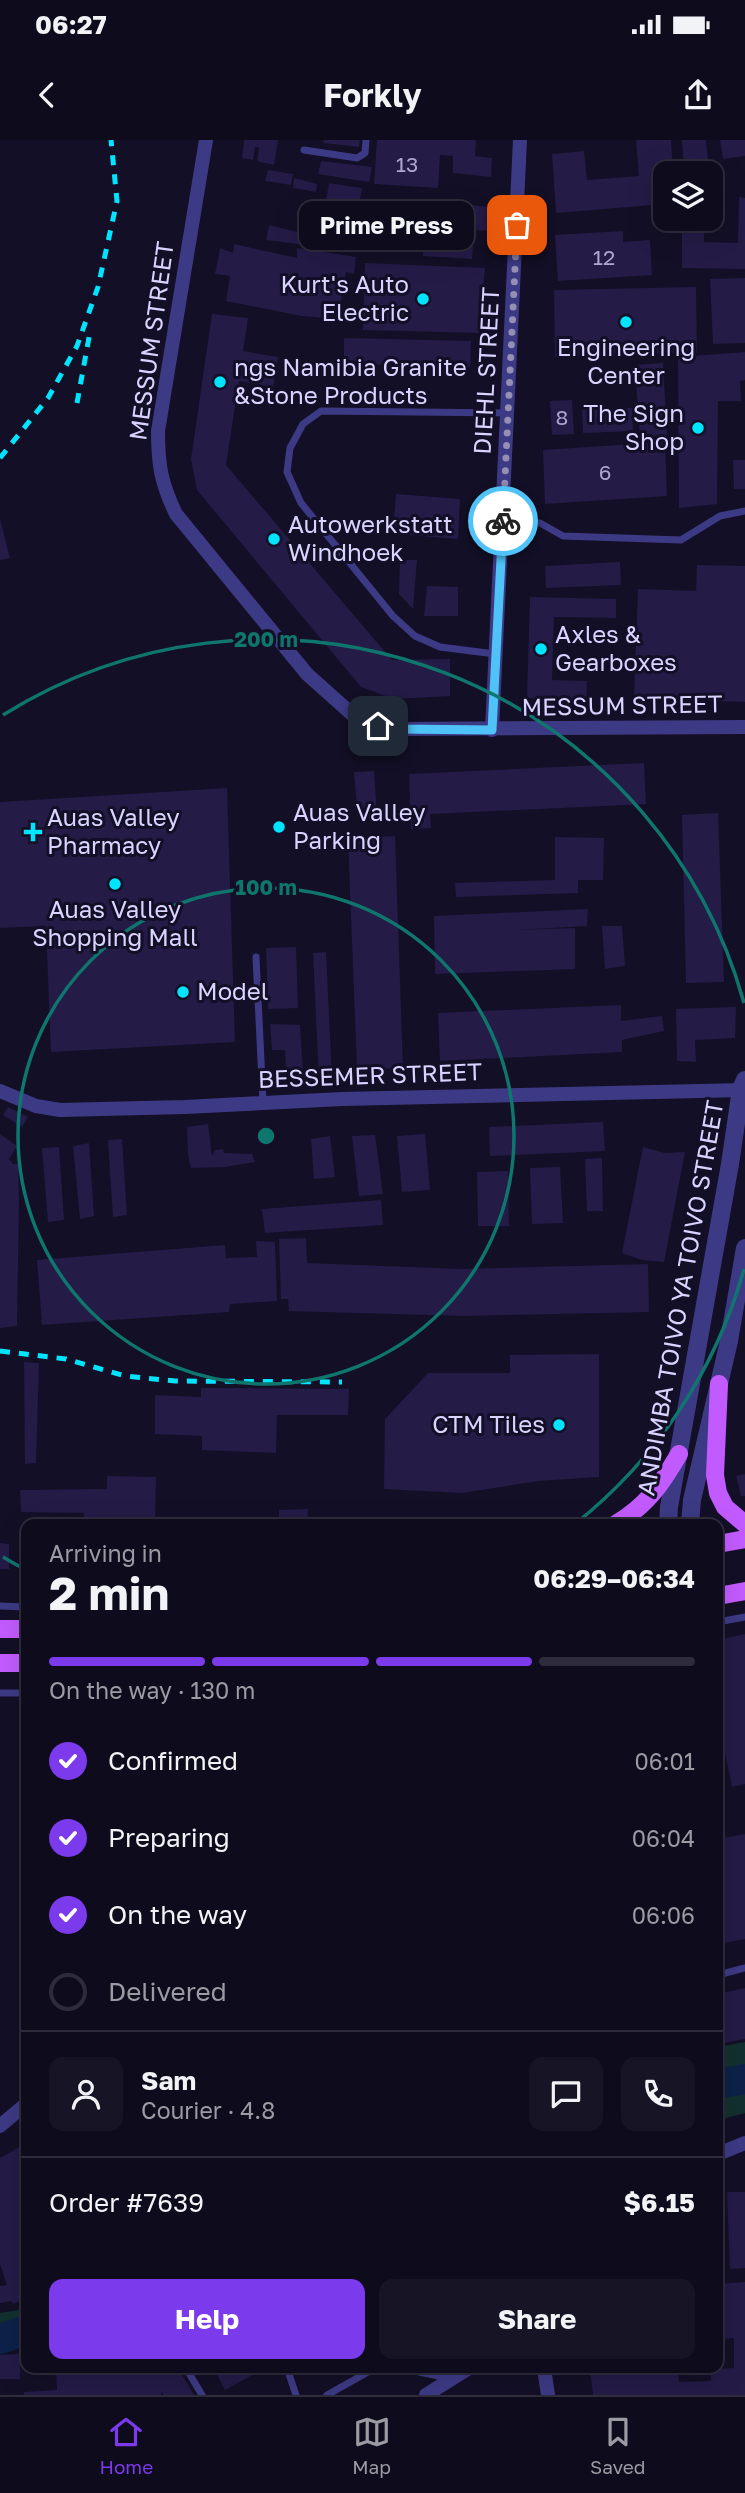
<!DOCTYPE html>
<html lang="en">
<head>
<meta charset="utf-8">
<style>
  body { margin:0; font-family:"Golos Text",sans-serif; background:#171425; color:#f1f3f6; height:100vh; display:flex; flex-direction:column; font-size:26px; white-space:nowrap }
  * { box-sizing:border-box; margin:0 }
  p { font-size:23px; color:#9b9ba3 }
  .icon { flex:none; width:38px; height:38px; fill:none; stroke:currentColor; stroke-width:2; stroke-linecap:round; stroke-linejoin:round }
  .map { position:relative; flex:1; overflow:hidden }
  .panel { position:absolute; left:21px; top:1379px; width:702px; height:854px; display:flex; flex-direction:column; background:#0e0b1c; border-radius:14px; box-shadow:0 7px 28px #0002,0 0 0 2px #2e2b3b }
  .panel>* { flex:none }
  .fabs { position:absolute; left:653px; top:21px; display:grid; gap:14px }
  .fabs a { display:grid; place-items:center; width:70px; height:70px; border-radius:14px; background:#0e0b1c; box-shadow:0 7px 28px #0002,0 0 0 2px #2e2b3b; font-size:35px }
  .pin { position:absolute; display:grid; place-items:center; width:60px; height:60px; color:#fff; margin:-30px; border-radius:14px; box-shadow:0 4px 10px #0006 }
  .courier { position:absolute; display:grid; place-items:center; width:70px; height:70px; margin:-35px; border:5px solid #4fc3f7; border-radius:50%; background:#fff; color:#222; box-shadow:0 2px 9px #0007 }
  .bubble { position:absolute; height:49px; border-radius:14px; background:#0e0b1c; box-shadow:0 7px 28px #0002,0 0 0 2px #2e2b3b; font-size:23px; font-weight:700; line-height:49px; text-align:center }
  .summary em { font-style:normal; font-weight:700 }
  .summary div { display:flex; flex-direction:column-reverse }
  .summary { display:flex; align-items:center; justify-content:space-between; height:119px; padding:0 28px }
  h1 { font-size:46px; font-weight:700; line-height:52px }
  .bar { display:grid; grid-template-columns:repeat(4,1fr); gap:10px 7px; align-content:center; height:84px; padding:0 28px }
  .bar i { height:9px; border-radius:5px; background:#2e2b3b }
  .bar .current { background:#7c3aed }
  .bar p { grid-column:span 4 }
  .line { display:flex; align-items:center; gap:18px; padding:0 28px; border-top:2px solid #2e2b3b }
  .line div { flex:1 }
  .round { display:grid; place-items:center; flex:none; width:74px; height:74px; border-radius:14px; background:#171425 }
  ol { padding:0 28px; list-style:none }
  li { display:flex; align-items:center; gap:21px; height:77px }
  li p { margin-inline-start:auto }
  li .icon { padding:7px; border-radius:50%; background:#7c3aed; color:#fff; stroke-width:4 }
  li:last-child { color:#9b9ba3 }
  li i { width:38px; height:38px; border:4px solid #2e2b3b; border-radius:50% }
  .action { display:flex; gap:14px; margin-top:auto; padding:14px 28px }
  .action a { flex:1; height:80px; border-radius:14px; background:#7c3aed; color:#fff; font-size:28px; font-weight:700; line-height:80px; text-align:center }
  .action a+a { background:#171425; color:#f1f3f6 }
  .status { display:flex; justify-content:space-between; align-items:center; height:49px; padding:0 35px; background:#0e0b1c; direction:ltr }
  .status svg { height:19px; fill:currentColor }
  header { display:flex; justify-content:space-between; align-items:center; height:91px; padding:0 28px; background:#0e0b1c; font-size:32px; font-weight:700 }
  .tab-bar { display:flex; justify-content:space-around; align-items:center; height:98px; border-top:2px solid #2e2b3b; background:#0e0b1c; font-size:19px; color:#9b9ba3 }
  .tab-bar a { display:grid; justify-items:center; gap:4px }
  .tab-bar .current { color:#7c3aed }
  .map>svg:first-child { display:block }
  .green { fill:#12302f }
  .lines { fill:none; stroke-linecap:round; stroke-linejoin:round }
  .river { stroke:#0c2248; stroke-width:30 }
  .building { fill:#241b47 }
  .service { stroke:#3d3a85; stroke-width:7 }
  .minor { stroke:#3d3a85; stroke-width:14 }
  .tertiary { stroke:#3d3a85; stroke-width:18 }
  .primary { stroke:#c25bff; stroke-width:18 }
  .rail { stroke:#00e5ff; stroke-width:5; stroke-dasharray:10 9; stroke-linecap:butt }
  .done { stroke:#948fb3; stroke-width:7; stroke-dasharray:0 12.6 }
  .route { stroke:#4fc3f7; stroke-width:9 }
  .ring { fill:none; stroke:#0f766e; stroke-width:3.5 }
  .poi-dot { fill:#00e5ff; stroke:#130f26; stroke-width:2.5 }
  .labels { text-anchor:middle; stroke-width:6; stroke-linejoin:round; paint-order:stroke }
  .number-label { font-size:21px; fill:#aca6d1 }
  .poi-label { font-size:24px; fill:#d9d4ff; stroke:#130f26; text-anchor:start }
  .street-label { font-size:24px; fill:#d9d4ff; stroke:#130f26 }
  .centre { fill:#0f766e; stroke:#130f26; stroke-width:3.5 }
  .ring-label { font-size:21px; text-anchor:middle; font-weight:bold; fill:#0f766e; stroke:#130f26; stroke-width:6; stroke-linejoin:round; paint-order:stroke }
</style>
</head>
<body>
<div class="status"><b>06:27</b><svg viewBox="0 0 49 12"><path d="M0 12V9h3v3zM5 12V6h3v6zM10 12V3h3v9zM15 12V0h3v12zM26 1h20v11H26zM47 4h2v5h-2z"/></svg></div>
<header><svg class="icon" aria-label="back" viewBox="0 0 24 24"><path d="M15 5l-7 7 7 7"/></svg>Forkly<svg class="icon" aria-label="share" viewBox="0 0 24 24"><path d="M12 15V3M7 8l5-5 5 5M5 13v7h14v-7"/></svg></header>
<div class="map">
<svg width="745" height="2255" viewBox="0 0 745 2255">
  <rect width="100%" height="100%" fill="#130f26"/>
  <!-- green -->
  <g class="green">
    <polygon points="745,1902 745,1973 718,1980 718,1907"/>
    <polygon points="26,2169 26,2204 0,2210 0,2173"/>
  </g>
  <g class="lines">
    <!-- river -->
    <g class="river">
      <polyline points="718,1944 745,1939"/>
      <polyline points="0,2199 26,2190"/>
    </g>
  </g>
  <!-- building -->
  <g class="building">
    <polygon points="244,0 278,0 274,25 257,21 259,7 255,7 253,20 242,18"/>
    <polygon points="324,0 360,0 359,7 323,3"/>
    <polygon points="377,0 476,0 475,16 492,18 491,37 453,33 453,16 440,15 438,48 374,44"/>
    <polygon points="636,0 671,0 673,33 665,33 665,64 556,73 552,14 584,11 587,40 639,36"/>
    <polygon points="682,0 706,0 709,33 684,33"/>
    <polygon points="720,0 745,0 745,16 723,19"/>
    <polygon points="321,21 372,27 369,42 318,34"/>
    <polygon points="268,30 293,34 291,45 265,41"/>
    <polygon points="294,38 317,44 316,52 293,48"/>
    <polygon points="329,43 362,48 352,108 318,105"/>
    <polygon points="739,57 745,58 745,129 682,128 682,79 704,79 704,102 738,103"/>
    <polygon points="375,62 408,66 404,93 372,93"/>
    <polygon points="427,62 492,67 491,91 474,90 472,119 423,116"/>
    <polygon points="269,85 309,95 306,105 266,100"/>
    <polygon points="623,91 623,102 650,100 652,135 558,141 555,95"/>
    <polygon points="234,104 297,118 297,108 356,117 354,134 346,132 338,179 302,176 226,161 230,136 215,134 220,108 233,113"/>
    <polygon points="365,123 485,128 479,193 363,190"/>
    <polygon points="745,138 745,203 713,204 710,139"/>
    <polygon points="696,147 697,213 555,217 554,150"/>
    <polygon points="212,174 248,178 243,211 278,217 273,247 239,241 226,325 392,520 450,519 450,556 394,559 361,547 197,350 191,319"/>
    <polygon points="344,198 471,201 470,227 344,224"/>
    <polygon points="745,212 745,240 740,241 741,261 718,261 717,364 679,368 678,217"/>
    <polygon points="663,223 667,295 640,297 635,225"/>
    <polygon points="572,260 574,294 552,295 550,261"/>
    <polygon points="632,268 633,291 583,293 582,270"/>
    <polygon points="665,302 667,356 545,364 543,310"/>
    <polygon points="733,320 745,320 745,349 734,349"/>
    <polygon points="396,354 460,359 458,399 393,394"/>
    <polygon points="0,379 10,418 0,420"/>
    <polygon points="400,420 417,420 413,469 399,454"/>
    <polygon points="620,422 621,445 546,448 545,426"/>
    <polygon points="697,425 745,426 745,562 634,558 638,449 696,451"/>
    <polygon points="427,446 458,447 458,476 424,476"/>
    <polygon points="530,457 616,459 616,478 554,477 552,540 587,541 586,570 538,569 538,559 527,558"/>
    <polygon points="644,623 646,664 430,674 431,688 411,689 409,634"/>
    <polygon points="374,631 377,676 358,678 354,632"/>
    <polygon points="227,648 235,902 51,912 46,786 0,788 0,662"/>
    <polygon points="718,673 724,842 686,843 682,675"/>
    <polygon points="395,696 403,928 357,930 348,698"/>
    <polygon points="555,697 604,698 603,740 578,740 578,753 456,757 455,743 555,740"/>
    <polygon points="588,769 587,786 515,790 575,788 575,829 435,834 434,776"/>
    <polygon points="602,786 622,786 625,826 605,829"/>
    <polygon points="296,807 298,868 268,869 266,808"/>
    <polygon points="326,812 332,938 319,939 313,813"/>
    <polygon points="621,865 621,881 662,876 664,891 622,900 622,912 440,921 438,873"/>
    <polygon points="736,867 735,898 695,900 696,922 677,921 676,869"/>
    <polygon points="270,884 300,885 303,931 286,931 285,910 272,910"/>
    <polygon points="8,967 28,977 22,987 3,975"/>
    <polygon points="603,982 605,1011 490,1016 489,987"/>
    <polygon points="208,984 212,1016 215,1010 223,1009 224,1013 252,1014 255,1022 225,1027 191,1028 188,1015 187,987"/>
    <polygon points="0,994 17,1006 9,1019 13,1024 18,1024 19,1061 17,1186 0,1188"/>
    <polygon points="425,994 430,1050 402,1052 397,996"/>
    <polygon points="375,995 383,1054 359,1056 352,996"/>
    <polygon points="330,996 335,1037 314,1039 311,999"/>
    <polygon points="122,999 127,1075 113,1077 108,1000"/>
    <polygon points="89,1003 94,1076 80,1079 73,1006"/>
    <polygon points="59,1007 64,1080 48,1082 42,1008"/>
    <polygon points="643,1007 665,1013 685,1012 664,1122 642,1120 622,1113"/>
    <polygon points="602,1018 603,1071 587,1071 585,1019"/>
    <polygon points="560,1027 563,1083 532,1084 530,1028"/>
    <polygon points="508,1031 509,1086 478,1086 477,1032"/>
    <polygon points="381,1060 383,1085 265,1093 262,1069"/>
    <polygon points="306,1098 307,1123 462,1129 648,1124 649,1172 464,1176 289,1171 288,1159 281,1159 279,1099"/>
    <polygon points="256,1101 275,1102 277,1161 230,1164 229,1172 42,1185 37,1120 225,1105 226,1118 257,1117"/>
    <polygon points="599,1214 599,1337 538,1341 462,1353 384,1349 385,1279 428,1233 510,1233 510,1215"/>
    <polygon points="24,1222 39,1223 36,1323 25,1324"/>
    <polygon points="201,1248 349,1249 348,1275 277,1275 276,1313 202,1310 202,1296 155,1294 155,1255 201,1257"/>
    <polygon points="745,1334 745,1356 741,1356 736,1336"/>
    <polygon points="107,1336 156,1337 155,1384 84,1384 84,1373 21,1372 20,1350 107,1349"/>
    <polygon points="308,1369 307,1384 279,1384 279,1370"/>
    <polygon points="26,1395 26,1448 21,1448 21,1396"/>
    <polygon points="0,1403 9,1404 9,1429 0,1429"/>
    <polygon points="745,1494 745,1644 732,1647 718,1579 718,1500"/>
    <polygon points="745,1694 745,1799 718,1804 718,1699"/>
    <polygon points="745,1848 745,1899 718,1904 718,1854"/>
    <polygon points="23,2005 26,2018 26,2159 13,2164 12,2161 0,2163 0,2146 7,2145 0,2124 0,2018"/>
    <polygon points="727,2052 745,2052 745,2128 730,2129"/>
    <polygon points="745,2142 745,2255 593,2255 590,2228 678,2228 679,2242 711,2241 711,2229 734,2228 734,2198 718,2199 718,2144"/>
    <polygon points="20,2214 20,2239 0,2239 0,2215"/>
    <polygon points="56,2228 178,2228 194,2255 164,2255 161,2252 161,2255 24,2255 24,2252 57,2250"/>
    <polygon points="217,2228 265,2228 225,2250 215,2231"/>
  </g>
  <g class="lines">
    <!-- service -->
    <g class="service">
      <polyline points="304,10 357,18 365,13 366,0"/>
      <polyline points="503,382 540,383 563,396 681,400 720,376 745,371"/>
      <polyline points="495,514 440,507 415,496 393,476 301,363 287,332 290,308 303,284 321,271 508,273"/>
      <polyline points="256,817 263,962"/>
      <polyline points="0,1466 26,1467"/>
      <polyline points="718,1482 745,1477"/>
      <polyline points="0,1553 26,1553"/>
      <polyline points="718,1835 745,1828"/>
      <polyline points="186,2228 202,2255"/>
      <polyline points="287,2228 296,2255"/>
      <polyline points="401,2228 448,2238"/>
      <polyline points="327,2255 368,2232 391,2228"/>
    </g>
    <!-- minor -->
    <g class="minor">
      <path d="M206,0L158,291C158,325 161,343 176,374L307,534L354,576L378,586L399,589L745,587"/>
      <polyline points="492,590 520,0"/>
      <polyline points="0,951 36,966 60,970 185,967 342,959 745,950"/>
      <polyline points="0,1986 26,1964"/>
      <polyline points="718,2014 745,2003"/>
      <polyline points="544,2228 548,2255"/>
      <polyline points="426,2255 469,2228"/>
    </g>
    <!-- tertiary -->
    <g class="tertiary">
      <polyline points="668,1384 669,1367 730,1024 741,949 745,940"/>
      <polyline points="690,1384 692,1360 729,1201 745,1108"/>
    </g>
    <!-- primary -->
    <g class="primary">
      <polyline points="719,1244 715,1335 718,1353 725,1367 745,1384"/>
      <path d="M616,1384C647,1365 661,1345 679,1314"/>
      <polyline points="718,1404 745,1399"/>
      <polyline points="718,1456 745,1451"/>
      <polyline points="0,1489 26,1489"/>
      <polyline points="0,1523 26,1523"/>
    </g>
    <!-- rail -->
    <g class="rail">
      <polyline points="77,263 90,192"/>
      <polyline points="0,318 48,258 77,206 98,147 117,61 111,0"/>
      <polyline points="0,1211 66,1219 125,1236 175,1241 342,1242"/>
    </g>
  </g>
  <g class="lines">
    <!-- done -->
    <polyline class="done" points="503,381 517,85"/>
    <!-- route -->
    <polyline class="route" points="378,586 398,589 492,590 503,381"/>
  </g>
  <!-- distance rings -->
  <g class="ring">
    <circle cx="266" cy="996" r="248"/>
    <path d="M744 1129A496 496 0 0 1 575 1384M26 1430A496 496 0 0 1 3 1417M3 575A496 496 0 0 1 744 863"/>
  </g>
  <!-- markers -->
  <g class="poi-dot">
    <circle cx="423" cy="159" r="7"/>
    <circle cx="626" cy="182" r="7"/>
    <circle cx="220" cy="242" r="7"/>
    <circle cx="698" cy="288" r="7"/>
    <circle cx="274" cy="399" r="7"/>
    <circle cx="541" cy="509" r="7"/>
    <circle cx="279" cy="687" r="7"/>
    <path d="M29.5 681.5h7v7h7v7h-7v7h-7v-7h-7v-7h7z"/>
    <circle cx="115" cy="744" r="7"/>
    <circle cx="183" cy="852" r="7"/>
    <circle cx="559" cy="1285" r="7"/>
  </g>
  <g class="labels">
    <!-- number labels -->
    <g class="number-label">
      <text x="407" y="32">13</text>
      <text x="604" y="125">12</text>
      <text x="562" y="285">8</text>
      <text x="605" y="340">6</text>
    </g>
    <!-- poi labels -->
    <g class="poi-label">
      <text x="409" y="153" text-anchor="end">Kurt's Auto<tspan x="409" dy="28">Electric</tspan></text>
      <text x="626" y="216" text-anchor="middle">Engineering<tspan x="626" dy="28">Center</tspan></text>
      <text x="234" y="236">ngs Namibia Granite<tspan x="234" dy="28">&amp;Stone Products</tspan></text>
      <text x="684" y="282" text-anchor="end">The Sign<tspan x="684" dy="28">Shop</tspan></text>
      <text x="288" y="393">Autowerkstatt<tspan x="288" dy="28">Windhoek</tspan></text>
      <text x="555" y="503">Axles &amp;<tspan x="555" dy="28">Gearboxes</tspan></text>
      <text x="293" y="681">Auas Valley<tspan x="293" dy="28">Parking</tspan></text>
      <text x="47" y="686">Auas Valley<tspan x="47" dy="28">Pharmacy</tspan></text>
      <text x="115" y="778" text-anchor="middle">Auas Valley<tspan x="115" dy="28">Shopping Mall</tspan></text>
      <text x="197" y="860">Model</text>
      <text x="545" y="1293" text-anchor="end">CTM Tiles</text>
    </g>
    <!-- street labels -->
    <g class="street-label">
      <text transform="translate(152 201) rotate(-82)" y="8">MESSUM STREET</text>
      <text transform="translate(487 231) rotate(-87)" y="8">DIEHL STREET</text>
      <text transform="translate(622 566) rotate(-1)" y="8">MESSUM STREET</text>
      <text transform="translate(370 936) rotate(-2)" y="8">BESSEMER STREET</text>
      <text transform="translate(681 1158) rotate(-80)" y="8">ANDIMBA TOIVO YA TOIVO STREET</text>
    </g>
  </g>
  <circle cx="266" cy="996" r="10" class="centre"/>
  <g class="ring-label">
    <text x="266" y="507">200 m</text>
    <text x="266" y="755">100 m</text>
  </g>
</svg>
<div class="fabs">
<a><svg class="icon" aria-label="layers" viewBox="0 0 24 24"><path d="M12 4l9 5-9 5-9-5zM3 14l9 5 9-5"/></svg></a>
</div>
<div class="pin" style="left:517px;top:85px;background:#ea580c"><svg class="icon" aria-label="bag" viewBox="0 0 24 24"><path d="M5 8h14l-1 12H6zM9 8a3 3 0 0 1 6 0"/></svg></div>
<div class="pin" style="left:378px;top:586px;background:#1f2937"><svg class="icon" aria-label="home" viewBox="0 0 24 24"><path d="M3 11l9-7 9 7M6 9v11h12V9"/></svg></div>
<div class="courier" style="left:503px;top:381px"><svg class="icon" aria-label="bike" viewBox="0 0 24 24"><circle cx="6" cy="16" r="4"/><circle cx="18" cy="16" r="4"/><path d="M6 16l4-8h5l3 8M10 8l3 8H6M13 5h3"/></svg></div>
<div class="bubble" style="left:299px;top:61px;width:175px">Prime Press</div>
<section class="panel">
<div class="summary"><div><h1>2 min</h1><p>Arriving in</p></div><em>06:29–06:34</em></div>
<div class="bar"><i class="current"></i><i class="current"></i><i class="current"></i><i></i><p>On the way · 130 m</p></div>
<ol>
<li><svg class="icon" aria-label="check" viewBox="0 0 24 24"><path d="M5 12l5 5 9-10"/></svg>Confirmed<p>06:01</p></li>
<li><svg class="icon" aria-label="check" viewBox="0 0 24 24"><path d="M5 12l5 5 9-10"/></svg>Preparing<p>06:04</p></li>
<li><svg class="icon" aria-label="check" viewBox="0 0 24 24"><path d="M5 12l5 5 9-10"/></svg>On the way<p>06:06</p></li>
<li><i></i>Delivered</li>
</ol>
<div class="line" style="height:126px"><a class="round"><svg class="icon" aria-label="person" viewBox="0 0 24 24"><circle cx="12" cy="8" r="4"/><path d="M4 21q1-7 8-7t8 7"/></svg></a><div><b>Sam</b><p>Courier · 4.8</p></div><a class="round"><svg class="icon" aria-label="chat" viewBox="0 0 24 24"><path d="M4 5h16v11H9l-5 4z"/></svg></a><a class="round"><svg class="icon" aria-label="phone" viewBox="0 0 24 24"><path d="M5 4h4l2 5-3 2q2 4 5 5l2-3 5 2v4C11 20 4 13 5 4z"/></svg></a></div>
<div class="line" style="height:91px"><div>Order #7639</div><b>$6.15</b></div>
<div class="action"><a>Help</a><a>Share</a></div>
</section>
</div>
<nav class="tab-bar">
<a class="current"><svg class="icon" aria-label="home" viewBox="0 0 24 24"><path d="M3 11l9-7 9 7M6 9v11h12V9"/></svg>Home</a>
<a><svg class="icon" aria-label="map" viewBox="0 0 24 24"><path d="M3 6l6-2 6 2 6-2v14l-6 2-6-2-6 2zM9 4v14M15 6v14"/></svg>Map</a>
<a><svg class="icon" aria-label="saved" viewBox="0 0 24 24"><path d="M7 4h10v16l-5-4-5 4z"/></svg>Saved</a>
</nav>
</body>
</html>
